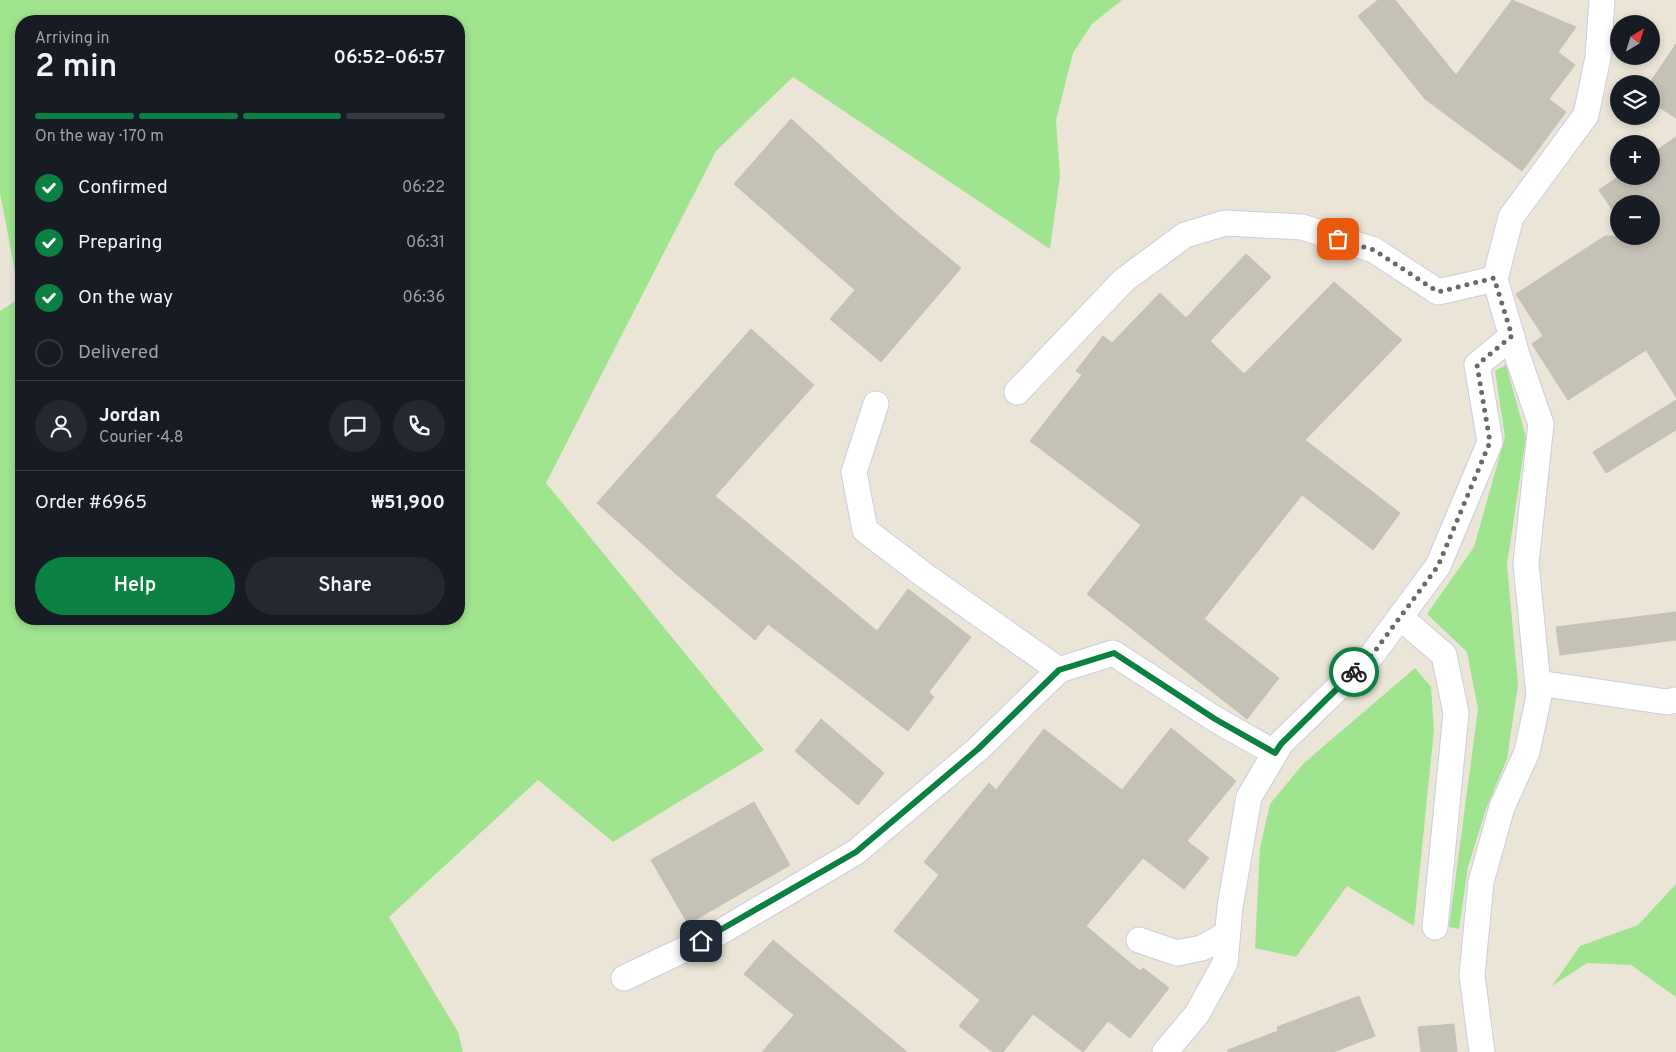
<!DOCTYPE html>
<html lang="en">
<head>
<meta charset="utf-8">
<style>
  body { margin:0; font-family:Overpass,sans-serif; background:#242831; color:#f1f3f6; height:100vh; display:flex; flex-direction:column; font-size:19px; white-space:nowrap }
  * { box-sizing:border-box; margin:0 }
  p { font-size:16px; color:#9ea1a6 }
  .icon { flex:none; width:28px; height:28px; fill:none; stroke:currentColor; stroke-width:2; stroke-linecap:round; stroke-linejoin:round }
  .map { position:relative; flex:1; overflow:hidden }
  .panel { position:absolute; left:15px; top:15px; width:450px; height:610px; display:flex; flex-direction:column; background:#171b24; border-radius:20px; box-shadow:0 2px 8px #0003 }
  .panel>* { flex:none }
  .needle { width:32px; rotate:38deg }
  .fabs { position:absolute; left:1610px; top:15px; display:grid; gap:10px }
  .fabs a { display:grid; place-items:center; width:50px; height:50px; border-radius:50%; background:#171b24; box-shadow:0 2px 8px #0003; font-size:25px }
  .pin { position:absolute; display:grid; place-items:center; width:42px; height:42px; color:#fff; margin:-21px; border-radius:10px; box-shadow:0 2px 8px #0006 }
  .courier { position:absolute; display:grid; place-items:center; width:50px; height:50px; margin:-25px; border:4px solid #0b8043; border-radius:50%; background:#fff; color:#222; box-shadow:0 1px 6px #0007 }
  .head em { font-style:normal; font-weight:600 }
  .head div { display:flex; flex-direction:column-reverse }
  .head { display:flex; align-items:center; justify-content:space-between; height:85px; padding:0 20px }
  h1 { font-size:32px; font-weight:600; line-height:38px }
  .bar { display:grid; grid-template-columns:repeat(4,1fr); gap:8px 5px; align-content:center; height:60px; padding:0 20px }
  .bar i { height:6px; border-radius:4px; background:#363941 }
  .bar .current { background:#0b8043 }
  .bar p { grid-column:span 4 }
  .line { display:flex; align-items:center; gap:12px; padding:0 20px; border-top:1px solid #363941 }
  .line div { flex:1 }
  .round { display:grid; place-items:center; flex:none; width:52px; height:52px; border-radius:26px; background:#242831 }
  ol { padding:0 20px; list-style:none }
  li { display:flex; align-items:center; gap:15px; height:55px }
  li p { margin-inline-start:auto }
  li .icon { padding:5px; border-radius:50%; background:#0b8043; color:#fff; stroke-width:4 }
  li:last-child { color:#9ea1a6 }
  li i { width:28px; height:28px; border:2px solid #363941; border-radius:50% }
  .primary-button { display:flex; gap:10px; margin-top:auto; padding:10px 20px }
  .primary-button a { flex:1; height:58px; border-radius:30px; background:#0b8043; color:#fff; font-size:20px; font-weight:600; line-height:58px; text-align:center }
  .primary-button a+a { background:#242831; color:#f1f3f6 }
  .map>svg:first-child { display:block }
  .green { fill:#a1e490; fill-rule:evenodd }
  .building { fill:#c5c1b7; stroke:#c5c1b1 }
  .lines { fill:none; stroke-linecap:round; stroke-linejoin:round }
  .street-casing { stroke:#cccde1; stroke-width:27 }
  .street { stroke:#fff; stroke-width:25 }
  .done { stroke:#6b6a65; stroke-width:5; stroke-dasharray:0 9 }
  .route { stroke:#0b8043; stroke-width:6 }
</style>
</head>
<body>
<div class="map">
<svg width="1676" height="1052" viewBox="0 0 1676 1052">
  <rect width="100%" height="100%" fill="#eae5d7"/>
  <!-- green -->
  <g class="green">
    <path d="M0,0H1122L1092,24L1073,53L1056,120L1060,176L1050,249L793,77L716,151L546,483L764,750L613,842L538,780L389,917L458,1032L463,1052H0V311L20,298L0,193ZM21,21H459V619H21Z"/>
    <polygon points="1506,365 1526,437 1507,565 1518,685 1507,759 1486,809 1468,867 1459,929 1449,927 1478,709 1467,652 1427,614 1474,547 1505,437 1495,371"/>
    <polygon points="1415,668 1431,687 1434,730 1414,926 1347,886 1296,957 1255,948 1260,848 1270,804 1304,763"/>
    <polygon points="1676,884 1676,997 1631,965 1587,963 1552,986 1580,946 1638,925"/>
  </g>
  <!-- building -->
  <g class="building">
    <polygon points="1378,0 1395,0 1456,75 1512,0 1576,27 1558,52 1575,65 1549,99 1566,112 1522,171 1425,99 1358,16"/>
    <polygon points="1676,44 1676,118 1651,102 1651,81"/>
    <polygon points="791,119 897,215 961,268 881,362 830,319 855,290 734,184"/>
    <polygon points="1676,137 1676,397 1646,350 1568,400 1532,344 1543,336 1516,294 1605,236 1651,236 1651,204 1619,204 1619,220 1599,190 1619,176 1651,176 1651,154"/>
    <polygon points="1246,254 1271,277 1210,341 1244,374 1334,282 1402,340 1305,440 1400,513 1373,550 1302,495 1204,619 1279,678 1247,719 1087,594 1141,525 1030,441 1082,375 1076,371 1103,336 1112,343 1160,293 1186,318"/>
    <polygon points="751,329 814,385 715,496 877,631 908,589 971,637 929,692 934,697 908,731 768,624 755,640 676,574 597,503"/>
    <polygon points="1676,400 1676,430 1606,473 1593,452"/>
    <polygon points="1676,612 1676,640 1560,655 1556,627"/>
    <polygon points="821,719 884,773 858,805 795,751"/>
    <polygon points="1171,728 1236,781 1187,841 1209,858 1184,889 1143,858 1086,926 1140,971 1143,968 1169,988 1130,1038 1108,1021 1083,1052 1033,1014 1003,1052 993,1052 959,1026 980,1000 894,931 939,875 924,862 989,783 996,790 1044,729 1122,790"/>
    <polygon points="754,802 790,865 688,924 651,860"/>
    <polygon points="773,940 907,1052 762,1052 794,1015 744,974"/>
    <polygon points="1359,996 1375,1036 1333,1052 1228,1052 1228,1050 1278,1031 1277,1027"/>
    <polygon points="1454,1024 1457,1052 1421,1052 1418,1027"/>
  </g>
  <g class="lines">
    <defs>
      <g id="street">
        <polyline points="1017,392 1124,280 1185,235 1225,223 1302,227 1374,250 1438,292 1495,279"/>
        <polyline points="876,404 854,472 865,530 924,575 1059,670"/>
        <polyline points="1400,617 1444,655 1456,713 1435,927"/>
        <polyline points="1538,683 1667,702 1676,700"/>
        <polyline points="1139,940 1177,953 1202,948 1227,934"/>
        <polyline points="624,978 717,934 856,852 978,749 1059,670 1113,653 1215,719 1275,753"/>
        <polyline points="1165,1052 1197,1014 1225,963 1230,907 1249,797 1281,743 1372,655 1438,566 1490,442 1477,365 1512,336"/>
        <polyline points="1482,1052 1472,975 1481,882 1502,807 1527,752 1539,696 1526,563 1541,424 1517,355 1495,279 1511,217 1586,115 1598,57 1602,0"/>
      </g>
    </defs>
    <!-- street casing -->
    <use href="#street" class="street-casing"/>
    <!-- street -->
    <use href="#street" class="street"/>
  </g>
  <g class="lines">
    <!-- done -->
    <polyline class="done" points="1338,239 1374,250 1438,292 1494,278 1512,336 1477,365 1490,442 1438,566 1372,655 1354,672"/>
    <!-- route -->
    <polyline class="route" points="701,941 856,852 978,749 1059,670 1114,653 1215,719 1275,753 1281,744 1354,672"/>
  </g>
</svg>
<div class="fabs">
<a><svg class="needle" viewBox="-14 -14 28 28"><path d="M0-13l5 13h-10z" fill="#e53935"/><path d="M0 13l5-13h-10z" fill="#9ea1a6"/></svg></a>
<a><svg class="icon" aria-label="layers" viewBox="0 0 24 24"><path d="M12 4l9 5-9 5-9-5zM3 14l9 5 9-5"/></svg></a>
<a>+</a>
<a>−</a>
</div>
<div class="pin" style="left:1338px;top:239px;background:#ea580c"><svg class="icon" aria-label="bag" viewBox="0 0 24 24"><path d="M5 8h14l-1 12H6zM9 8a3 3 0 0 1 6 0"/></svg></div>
<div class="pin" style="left:701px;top:941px;background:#1f2937"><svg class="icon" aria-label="home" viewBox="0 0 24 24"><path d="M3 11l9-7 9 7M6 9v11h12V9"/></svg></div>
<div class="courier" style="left:1354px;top:672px"><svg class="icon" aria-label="bike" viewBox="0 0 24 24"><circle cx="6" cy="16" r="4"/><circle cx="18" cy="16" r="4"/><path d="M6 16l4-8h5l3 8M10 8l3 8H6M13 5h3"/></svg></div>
<section class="panel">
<div class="head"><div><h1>2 min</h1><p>Arriving in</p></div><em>06:52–06:57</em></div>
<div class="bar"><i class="current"></i><i class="current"></i><i class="current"></i><i></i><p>On the way · 170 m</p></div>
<ol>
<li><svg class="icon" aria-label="check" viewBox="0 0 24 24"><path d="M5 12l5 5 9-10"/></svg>Confirmed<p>06:22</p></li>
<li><svg class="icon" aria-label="check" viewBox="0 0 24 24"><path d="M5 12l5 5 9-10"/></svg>Preparing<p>06:31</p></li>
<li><svg class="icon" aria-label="check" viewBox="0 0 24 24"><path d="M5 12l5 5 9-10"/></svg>On the way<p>06:36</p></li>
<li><i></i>Delivered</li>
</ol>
<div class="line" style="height:90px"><a class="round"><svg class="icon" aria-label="person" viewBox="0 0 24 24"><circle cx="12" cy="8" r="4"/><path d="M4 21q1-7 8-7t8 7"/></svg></a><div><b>Jordan</b><p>Courier · 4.8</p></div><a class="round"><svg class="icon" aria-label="chat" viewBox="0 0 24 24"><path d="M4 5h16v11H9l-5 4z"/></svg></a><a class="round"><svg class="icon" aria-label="phone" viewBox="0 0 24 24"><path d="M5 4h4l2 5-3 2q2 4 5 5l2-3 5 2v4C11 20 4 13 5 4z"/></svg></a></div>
<div class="line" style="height:65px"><div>Order #6965</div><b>₩51,900</b></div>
<div class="primary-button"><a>Help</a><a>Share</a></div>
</section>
</div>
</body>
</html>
